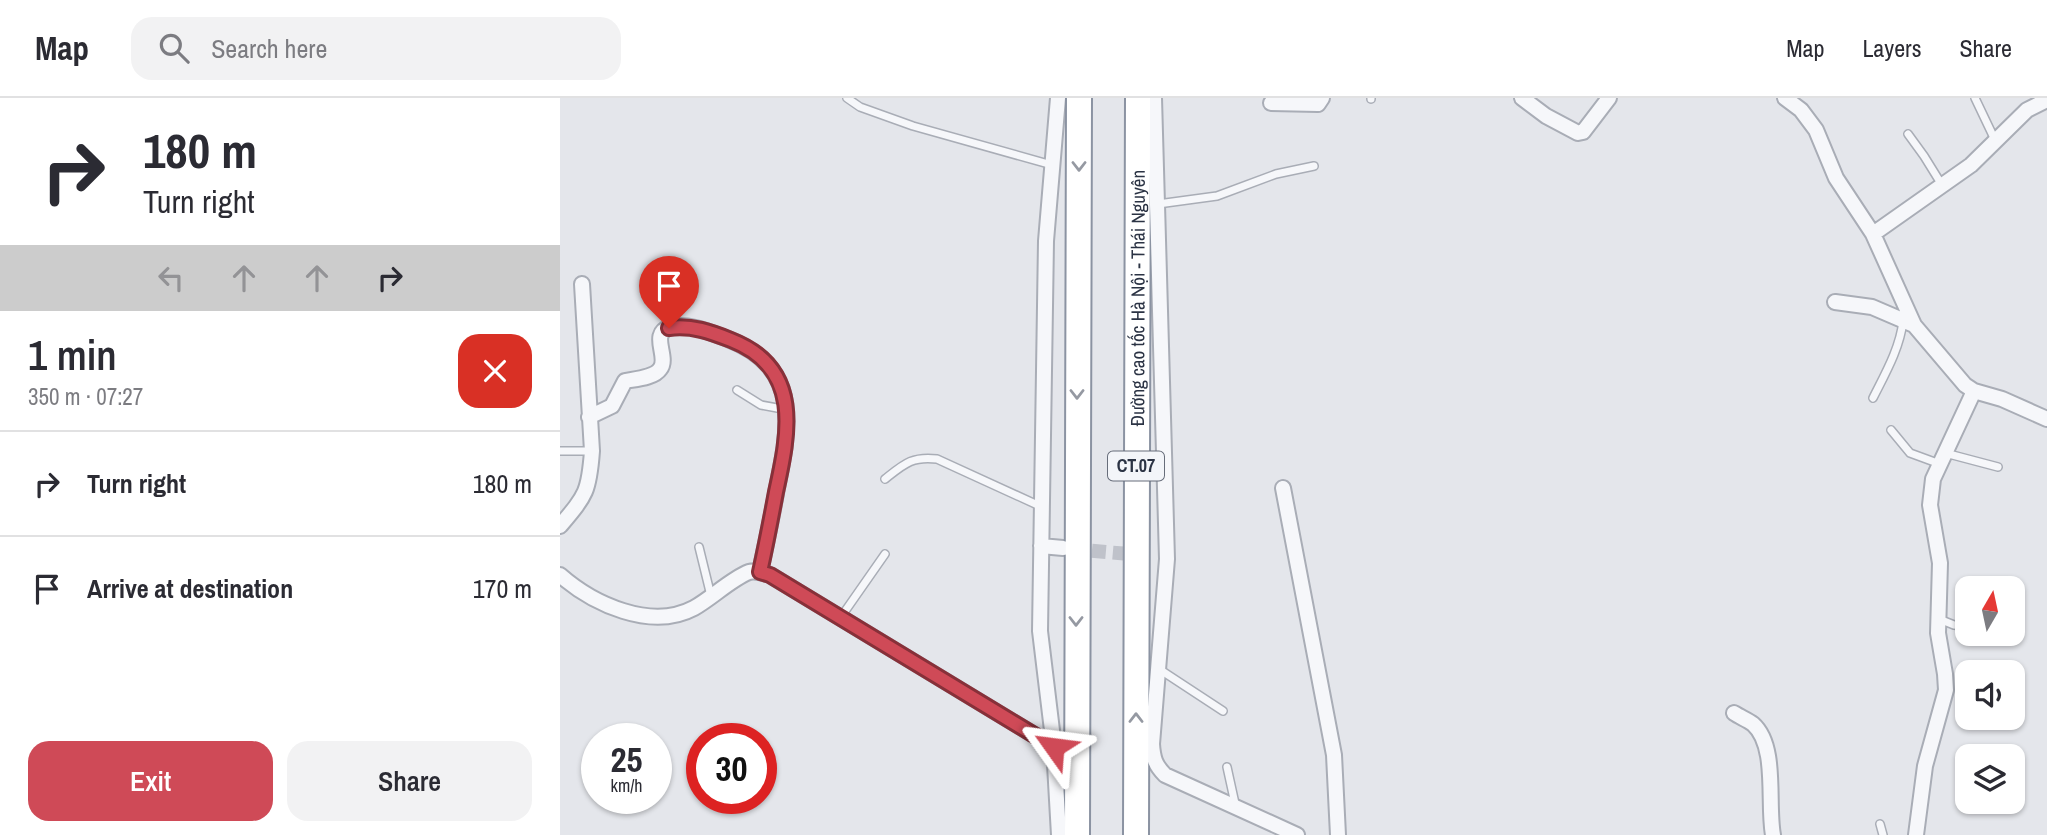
<!DOCTYPE html>
<meta charset="utf-8">
<style>
body{margin:0;font-family:"Archivo Narrow",sans-serif;background:#f2f2f3;color:#2b2b33;height:100vh;display:flex;flex-direction:column;font-size:26px;white-space:nowrap}
*{box-sizing:border-box;margin:0}
p{font-size:23px;color:#7c7c81}
.icon{flex:none;width:38px;height:38px;fill:none;stroke:currentColor;stroke-width:2;stroke-linecap:round;stroke-linejoin:round}
.map{position:relative;flex:1;overflow:hidden}
.details{display:flex;flex-direction:column;background:#fff;width:560px}
.details>*{flex:none}
.top-card{background:#fff;color:#2b2b33;overflow:hidden}
.needle{width:46px;rotate:9deg}
.buttons{position:absolute;left:1395px;top:478px;display:grid;gap:14px}
.buttons a{display:grid;place-items:center;width:70px;height:70px;border-radius:14px;background:#fff;box-shadow:0 2px 5px #0004;font-size:35px}
.speed{position:absolute;left:21px;top:625px;display:flex;gap:14px;font-size:35px;font-weight:700;text-align:center}
.speed>*{display:grid;place-content:center;width:91px;height:91px;border-radius:50%;background:#fff;box-shadow:0 2px 5px #0004;line-height:1}
.speed small{font-size:18px;font-weight:400}
.speed .limit{border:10px solid #d22;background:#fff;color:#111}
.pin{position:absolute;display:grid;place-items:center;width:60px;height:60px;color:#fff;margin:-72px -30px;border-radius:50% 50% 50% 0;rotate:-45deg;box-shadow:0 0 7px #0007}
.pin .icon{rotate:45deg}
.me{position:absolute;width:77px;margin:-38px;rotate:301deg;stroke-linejoin:round;filter:drop-shadow(0 0 5px #0008)}
.turn{display:flex;align-items:center;gap:24px;height:147px;padding:0 28px;font-size:32px}
.turn .icon{width:91px;height:91px;stroke-width:2.5}
.turn b{display:block;font-size:49px;line-height:60px}
.lanes{display:flex;align-items:center;height:66px;padding:0 28px;background:#0003;justify-content:center;gap:35px;direction:ltr}
.lanes .off{opacity:.35}
.round{display:grid;place-items:center;flex:none;width:74px;height:74px;border-radius:21px;background:#f2f2f3}
.head{display:flex;align-items:center;justify-content:space-between;height:119px;padding:0 28px}
h1{font-size:42px;font-weight:600;line-height:52px}
.action{display:flex;gap:14px;margin-top:auto;padding:14px 28px}
.action a{flex:1;height:80px;border-radius:21px;background:#cf4a57;color:#fff;font-size:28px;font-weight:600;line-height:80px;text-align:center}
.action a+a{background:#f2f2f3;color:#2b2b33}
ul{padding:0;list-style:none}
li{display:flex;align-items:center;gap:21px;height:105px;padding:0 28px;border-top:2px solid #e1e1e2}
li div{flex:1}
li b{display:block;font-size:26px}
li em{font-style:normal}
header{display:flex;align-items:center;gap:42px;box-sizing:border-box;height:98px;padding:0 35px;background:#fff;border-bottom:2px solid #e1e1e2}
header strong{font-size:33px}
nav{display:flex;gap:38px;margin-inline-start:auto;font-size:24px}
.search{width:490px;height:63px;background:#f2f2f3;display:flex;align-items:center;gap:18px;box-sizing:border-box;padding:0 24px;border-radius:21px;color:#7c7c81;font-size:26px}
main{display:flex;flex:1;min-height:0}
.map>svg:first-child{display:block}
.lines{fill:none;stroke-linecap:round;stroke-linejoin:round}
.street-tunnel{stroke:#bfc2ca;stroke-width:14;stroke-dasharray:14 7;stroke-linecap:butt}
.lane-casing{stroke:#a9adb6;stroke-width:10}
.street-casing{stroke:#a9adb6;stroke-width:18}
.highway-casing{stroke:#8b93a2;stroke-width:28}
.lane{stroke:#f6f7fa;stroke-width:7}
.street{stroke:#f6f7fa;stroke-width:14}
.highway{stroke:#fff;stroke-width:24}
.oneway{stroke:#9599a2}
.route-casing{stroke:#873039;stroke-width:18}
.route{stroke:#cf4a57;stroke-width:12}
.labels{text-anchor:middle;stroke-width:5;stroke-linejoin:round;paint-order:stroke}
.shield{fill:#f3f5f9;stroke:#676d7a;stroke-width:2}
.shield-label{font-size:18px;font-weight:bold;fill:#2b3344}
.street-label{font-size:19px;fill:#2b3344;stroke:#f3f5f9}
</style>
<header>
<strong>Map</strong>
<div class="search"><svg class="icon" aria-label="search" viewBox="0 0 24 24"><circle cx="10" cy="10" r="6"/><path d="M15 15l6 6"/></svg>Search here</div>
<nav><a>Map</a><a>Layers</a><a>Share</a></nav>
</header>
<main>
<section class="details">
<div class="top-card">
<div class="turn"><svg class="icon" aria-label="right" viewBox="0 0 24 24"><path d="M7 20v-9h11M14 6l5 5-5 5"/></svg><div><b>180 m</b>Turn right</div></div>
<div class="lanes"><svg class="icon off" aria-label="left" viewBox="0 0 24 24"><path d="M17 20v-9H6M10 6l-5 5 5 5"/></svg><svg class="icon off" aria-label="ahead" viewBox="0 0 24 24"><path d="M12 20V5M6 11l6-6 6 6"/></svg><svg class="icon off" aria-label="ahead" viewBox="0 0 24 24"><path d="M12 20V5M6 11l6-6 6 6"/></svg><svg class="icon" aria-label="right" viewBox="0 0 24 24"><path d="M7 20v-9h11M14 6l5 5-5 5"/></svg></div>
</div>
<div class="head"><div><h1>1 min</h1><p>350 m · 07:27</p></div><a class="round" style="background:#d93025;color:#fff"><svg class="icon" aria-label="close" viewBox="0 0 24 24"><path d="M6 6l12 12M18 6L6 18"/></svg></a></div>
<ul>
<li><svg class="icon" aria-label="right" viewBox="0 0 24 24"><path d="M7 20v-9h11M14 6l5 5-5 5"/></svg><div><b>Turn right</b></div><em>180 m</em></li>
<li><svg class="icon" aria-label="arrive" viewBox="0 0 24 24"><path d="M6 21V4h12l-3 4 3 4H6"/></svg><div><b>Arrive at destination</b></div><em>170 m</em></li>
</ul>
<div class="action"><a>Exit</a><a>Share</a></div>
</section>
<div class="map">
<svg width="1487" height="737" viewBox="0 0 1487 737">
<rect width="100%" height="100%" fill="#e4e6eb"/>
<g class="lines">
<path class="street-tunnel" d="M511,451L592,458"/>
<g class="lane-casing">
<path id="lane" d="M287,0L300,9L353,28L492,67
M1415,0L1435,42
M811,1V0
M1348,36L1364,58L1382,87
M598,106L657,98L716,76L754,68
M177,292L201,307L228,312
M1313,300C1325,276 1340,250 1343,223
M1331,332L1350,355L1380,366
M0,353H32
M1385,355L1438,369
M325,381C344,366 352,358 377,361L482,409
M139,449L151,498
M281,519L325,456
M1379,521L1394,527L1402,528L1407,517
M599,571L663,613
M667,669L676,710
M1320,726L1323,737"/>
</g>
<g class="street-casing">
<path id="street" d="M498,0L486,143L480,533L494,649L499,737
M594,0L607,461L592,646C593,660 595,667 605,677L737,737
M962,0L986,18L1018,35L1023,34L1049,0
M1225,0L1241,12L1256,32L1276,80L1313,136L1354,227L1405,287L1414,293L1442,301L1487,321
M711,5L758,6L762,0
M1313,136L1411,67L1467,12L1487,2
M1275,204L1312,209L1354,227
M29,319L52,308L65,283C75,281 94,280 100,271C110,259 88,235 111,229C130,225 151,235 168,241C241,269 230,328 217,390C212,418 206,446 200,474
M723,390L774,657L778,737
M0,428C26,397 29,394 32,353L22,186
M481,448L503,450
M0,477C33,506 91,533 134,510C152,500 171,481 189,474C196,472 203,475 210,477L494,649
M1174,615C1180,619 1188,622 1193,626C1218,648 1207,706 1213,737
M1356,737L1365,668L1386,592L1385,576L1378,535L1380,465L1370,407L1373,381L1414,293"/>
</g>
<g class="highway-casing">
<g id="highway">
<path d="M517,737L519,0"/>
<path id="s1" d="M576,737L578,0"/>
</g>
</g>
<use href="#lane" class="lane"/>
<use href="#street" class="street"/>
<use href="#highway" class="highway"/>
</g>
<defs><path id="oneway-chevron" d="M-2-3.5L2.5 0L-2 3.5" fill="none" stroke-width="1.6" stroke-linecap="round" stroke-linejoin="round" transform="scale(1.75)"/></defs>
<g class="oneway">
<use href="#oneway-chevron" transform="translate(519 68) rotate(90)"/>
<use href="#oneway-chevron" transform="translate(517 296) rotate(90)"/>
<use href="#oneway-chevron" transform="translate(516 523) rotate(90)"/>
<use href="#oneway-chevron" transform="translate(576 620) rotate(-90)"/>
</g>
<g class="lines">
<g class="route-casing">
<path id="route" d="M109,230C132,227 151,234 171,242C243,270 229,335 216,394C211,421 206,447 200,474L210,477L494,649"/>
</g>
<use href="#route" class="route"/>
</g>
<g class="labels">
<rect class="shield" x="548" y="353.5" width="56" height="29" rx="5"/>
<g class="shield-label">
<text x="576" y="374">CT.07</text>
</g>
<g class="street-label">
<text dy="7" stroke="none"><textPath href="#s1" startOffset="537">Đường cao tốc Hà Nội - Thái Nguyên</textPath></text>
</g>
</g>
</svg>
<div class="buttons">
<a><svg class="needle" viewBox="-14 -14 28 28"><path d="M0-13l5 13h-10z" fill="#e53935"/><path d="M0 13l5-13h-10z" fill="#7c7c81"/></svg></a>
<a><svg class="icon" aria-label="sound" viewBox="0 0 24 24"><path d="M4 9h4l5-4v14l-5-4H4zM17 9q2 3 0 6"/></svg></a>
<a><svg class="icon" aria-label="layers" viewBox="0 0 24 24"><path d="M12 4l9 5-9 5-9-5zM3 14l9 5 9-5"/></svg></a>
</div>
<div class="speed"><div>25<small>km/h</small></div><div class="limit">30</div></div>
<div class="pin" style="left:109px;top:230px;background:#d93025"><svg class="icon" aria-label="arrive" viewBox="0 0 24 24"><path d="M6 21V4h12l-3 4 3 4H6"/></svg></div>
<svg class="me" style="left:494px;top:649px" viewBox="-20 -20 40 40"><path d="M0-17L14 15 0 8-14 15z" fill="#cf4a57" stroke="#fff" stroke-width="4"/></svg>
</div>
</main>
